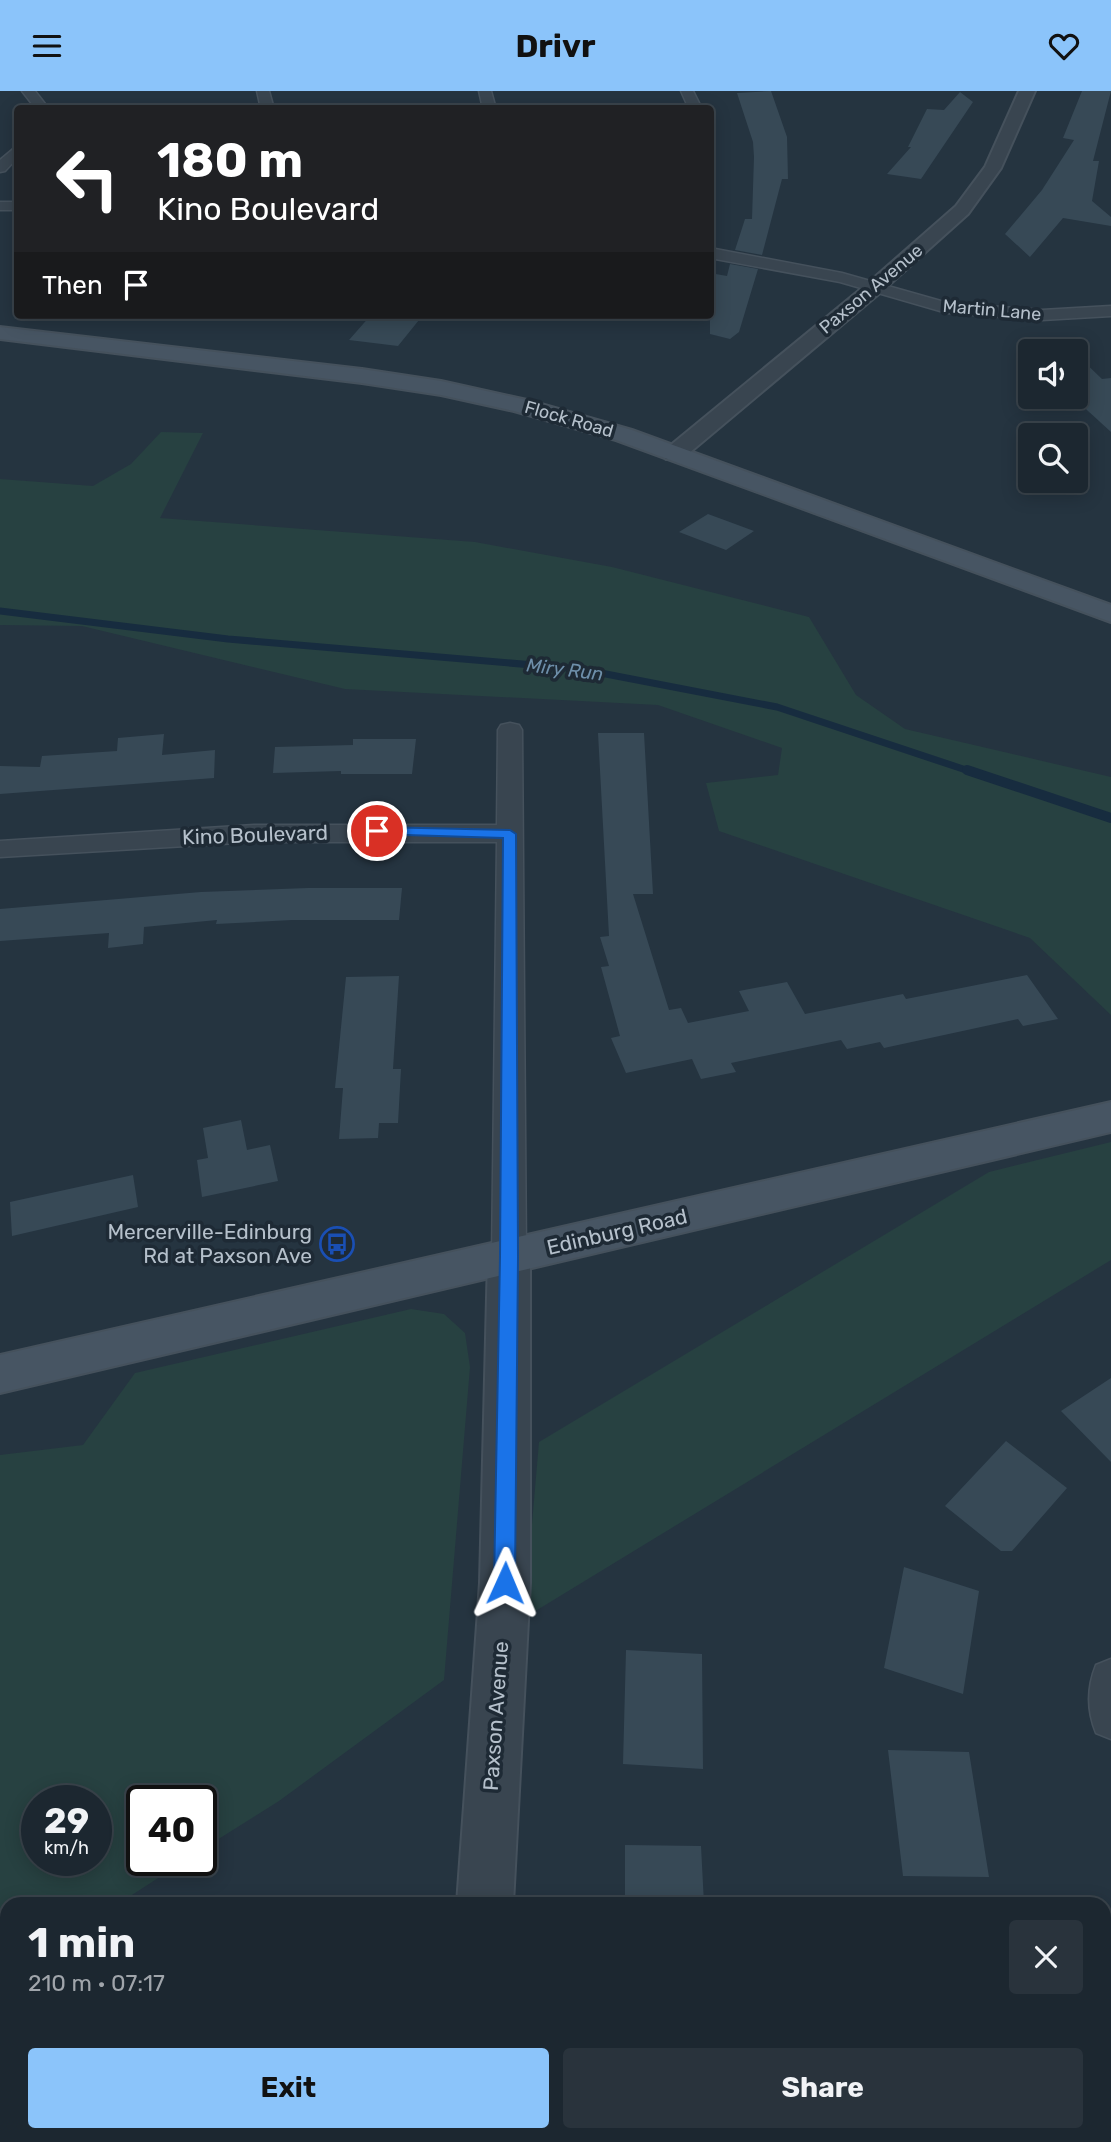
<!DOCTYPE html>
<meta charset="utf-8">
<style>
body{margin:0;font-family:Rubik,sans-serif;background:#29333c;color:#f1f3f6;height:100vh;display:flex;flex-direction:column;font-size:26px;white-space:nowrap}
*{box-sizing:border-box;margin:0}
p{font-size:23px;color:#a0a5ab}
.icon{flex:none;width:38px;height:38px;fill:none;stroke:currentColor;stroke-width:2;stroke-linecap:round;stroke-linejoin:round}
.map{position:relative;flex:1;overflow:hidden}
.side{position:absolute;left:0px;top:1806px;width:1111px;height:245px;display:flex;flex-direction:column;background:#1c2730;border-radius:21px 21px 0 0;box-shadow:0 4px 18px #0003,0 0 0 2px #3a444c}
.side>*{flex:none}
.top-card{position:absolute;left:14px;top:14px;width:700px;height:214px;border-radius:7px;box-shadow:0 4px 18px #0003,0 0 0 2px #3a444c;background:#202124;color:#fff;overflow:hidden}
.tools{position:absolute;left:1018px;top:248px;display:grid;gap:14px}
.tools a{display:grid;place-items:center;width:70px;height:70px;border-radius:7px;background:#1c2730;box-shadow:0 4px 18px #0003,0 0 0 2px #3a444c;font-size:35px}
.speed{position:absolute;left:21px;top:1694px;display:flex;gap:14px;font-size:35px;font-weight:700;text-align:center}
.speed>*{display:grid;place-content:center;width:91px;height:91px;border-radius:50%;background:#1c2730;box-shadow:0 4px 18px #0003,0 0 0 2px #3a444c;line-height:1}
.speed small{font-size:18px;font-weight:400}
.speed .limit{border:4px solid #111;border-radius:10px;background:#fff;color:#111}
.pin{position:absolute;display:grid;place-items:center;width:60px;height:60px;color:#fff;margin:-30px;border:4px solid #fff;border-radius:50%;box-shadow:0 2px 7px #0007}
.me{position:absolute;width:77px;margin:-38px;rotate:1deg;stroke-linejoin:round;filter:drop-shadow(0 0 5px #0008)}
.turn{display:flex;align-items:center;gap:24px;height:147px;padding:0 28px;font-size:32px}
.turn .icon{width:91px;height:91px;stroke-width:2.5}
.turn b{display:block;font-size:49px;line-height:60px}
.then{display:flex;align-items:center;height:66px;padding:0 28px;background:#0003;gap:14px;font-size:26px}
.round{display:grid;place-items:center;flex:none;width:74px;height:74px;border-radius:7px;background:#29333c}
.head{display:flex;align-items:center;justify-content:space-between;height:119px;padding:0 28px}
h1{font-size:42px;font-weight:700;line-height:52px}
.cta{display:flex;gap:14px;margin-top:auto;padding:14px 28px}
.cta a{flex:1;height:80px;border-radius:7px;background:#8bc4fa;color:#111;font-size:28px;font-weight:700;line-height:80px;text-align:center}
.cta a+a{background:#29333c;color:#f1f3f6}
header{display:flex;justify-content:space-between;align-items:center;height:91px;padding:0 28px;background:#8bc4fa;color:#111;font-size:32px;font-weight:700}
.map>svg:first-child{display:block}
.green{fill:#274141;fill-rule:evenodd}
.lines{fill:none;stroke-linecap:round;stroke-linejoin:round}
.stream-far1{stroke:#172c3f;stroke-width:7}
.stream{stroke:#172c3f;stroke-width:10}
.building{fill:#374956}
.minor-casing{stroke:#45515c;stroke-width:3}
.tertiary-casing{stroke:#45515c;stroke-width:4}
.secondary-casing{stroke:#45515c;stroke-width:4}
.minor{fill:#394550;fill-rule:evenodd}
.tertiary{fill:#394550;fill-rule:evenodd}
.secondary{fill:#475563;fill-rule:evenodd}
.route{fill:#1a73e8;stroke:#114b97;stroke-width:2}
.labels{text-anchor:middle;stroke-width:7;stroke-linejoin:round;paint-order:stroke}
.far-street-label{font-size:18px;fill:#b5c0cb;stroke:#1e2a35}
.far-water-label{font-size:19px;font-style:italic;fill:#6e8faa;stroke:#1e2a35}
.street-label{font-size:21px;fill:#b5c0cb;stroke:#1e2a35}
.poi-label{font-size:21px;fill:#b5c0cb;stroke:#1e2a35;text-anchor:end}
</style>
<header><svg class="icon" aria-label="menu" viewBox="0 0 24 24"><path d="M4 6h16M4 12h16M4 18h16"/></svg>Drivr<svg class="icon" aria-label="heart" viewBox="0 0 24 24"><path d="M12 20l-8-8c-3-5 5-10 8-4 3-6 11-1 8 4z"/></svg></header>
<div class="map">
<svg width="1111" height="2051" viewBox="0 0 1111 2051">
<rect width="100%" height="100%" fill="#253440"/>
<path class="green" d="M161,341L203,342L160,427L475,451L612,476L809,526L856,604L905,638L1111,686V924L1030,847L719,740L706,692L778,684L782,657L658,614L345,598L82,535L0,534V388L93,395L131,373Z
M1111,1051V1169L524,1527L539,1351L989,1081Z
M411,1218L444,1223L465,1242L470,1276L444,1589L279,1710L201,1759V1710H142V1769H186L118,1813H7V1884L0,1889V1364L83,1354L135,1282ZM37,1710H96V1769H37Z"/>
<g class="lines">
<path class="stream-far1" d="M0,520L228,548L580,578L777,616L972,681"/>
<path class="stream" d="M967,679L1111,727"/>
</g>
<path class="building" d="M771,0L787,46L788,88H782L762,164L735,159L745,128H752L754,66L753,51L737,2Z
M1082,0H1111L1093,70H1099L1092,110L1111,126V135L1063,127L1030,166L1005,143L1042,99L1074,49L1063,47Z
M960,1L973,11L921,88L887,83L911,56H908L927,18L944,19Z
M730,173L758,178L739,241L730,248L710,243V182L727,185Z
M371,224H373L419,229L398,255L349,249Z
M1076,263L1102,288L1111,287V341L1076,309Z
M708,423L754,440L726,459L679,441Z
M598,642H644L653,803H633L669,919L681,917L688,932L749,920L739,900L787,891L805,923L903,903L906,908L1027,884L1058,928L1023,935L1018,928L884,957L880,951L847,958L841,949L731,972L736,981L701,988L692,968L626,982L611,947L620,945L601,876L609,875L600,846L609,845Z
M164,643L162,664L215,659L214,687L0,703V675L40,676L42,665L117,660L118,647Z
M353,648H416L412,683H341V680L273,682L275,656L353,654Z
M308,797H402L399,829H292L216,833L217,829L144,836L143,853L108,857L109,842L0,850V818L201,801Z
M399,885L393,978H401L398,1032H379L378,1047L339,1048L343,997H335L346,886Z
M241,1029L247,1059L270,1054L278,1090L202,1106L197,1069L208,1067L203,1037Z
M133,1084L138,1116L12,1145L10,1111Z
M1111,1287V1371L1061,1320Z
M1006,1350L1067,1397L1012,1460H1001L945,1415Z
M904,1476L979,1500L963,1603L884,1577Z
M626,1559L702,1563L703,1678L623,1673Z
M888,1659L969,1661L989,1786L903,1785Z
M625,1754L701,1755L704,1813H625Z"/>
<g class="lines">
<g class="minor-casing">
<path id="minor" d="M22,0H35L49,18H36Z
M257,0H269L274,18H261Z
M479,0H491L496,18H483Z
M681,0H693L702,18H689Z
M18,54V66L5,80L0,81V69Z
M0,111H18V119H0Z
M710,157L842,182L948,212L1042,219L1111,215V225L1042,229L947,222L840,191L710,167Z
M510,632L519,634L522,639L526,1166L521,1176L509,1180L497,1176L492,1166L497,751H254L0,766V750L254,734H497L498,639L501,634Z
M1111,1568V1648L1096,1642C1087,1620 1087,1596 1096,1574Z"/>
</g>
<g class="tertiary-casing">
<path id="tertiary" d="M1019,0H1035L1001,77L968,123L881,201L682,368H666L662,363L666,358L867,193L956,115L985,76Z
M509,1149L524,1154L530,1166V1492L513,1813H457L480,1492L488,1166L494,1154Z
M439,2044H501V2051H439Z"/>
</g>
<g class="secondary-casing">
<path id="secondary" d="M0,236L362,278L441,290L527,309L632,339L1111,514V531L616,349L514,320L441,304L362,292L0,248Z
M1111,1011V1041L0,1302V1264Z"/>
</g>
<use href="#minor" class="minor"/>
<use href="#tertiary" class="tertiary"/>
<use href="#secondary" class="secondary"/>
</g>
<path class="route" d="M377,736L510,739L516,743L518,1166L515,1492L512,1499L505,1502L497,1499L494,1492L500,1166L503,747L373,743L371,740Z"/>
<defs>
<g id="bus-ring" transform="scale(1.75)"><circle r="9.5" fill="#1e2a35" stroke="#1a4fb4" stroke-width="1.5"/><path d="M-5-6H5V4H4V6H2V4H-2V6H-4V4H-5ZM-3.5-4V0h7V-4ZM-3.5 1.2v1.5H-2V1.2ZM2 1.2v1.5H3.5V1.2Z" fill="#1a4fb4"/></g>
</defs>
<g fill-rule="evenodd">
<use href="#bus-ring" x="337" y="1153"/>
</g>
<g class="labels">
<g class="far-street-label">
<text transform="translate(871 198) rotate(-40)" y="6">Paxson Avenue</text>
<text transform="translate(992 219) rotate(5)" y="6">Martin Lane</text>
<text transform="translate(569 328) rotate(16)" y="6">Flock Road</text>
</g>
<g class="far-water-label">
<text transform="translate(565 578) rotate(7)" y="7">Miry Run</text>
</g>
<g class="street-label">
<text transform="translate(255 744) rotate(-2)" y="7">Kino Boulevard</text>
<text transform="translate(617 1141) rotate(-13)" y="7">Edinburg Road</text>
<text transform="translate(496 1625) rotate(-86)" y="7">Paxson Avenue</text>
</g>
<g class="poi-label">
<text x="312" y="1148">Mercerville-Edinburg<tspan x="312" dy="24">Rd at Paxson Ave</tspan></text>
</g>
</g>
</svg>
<div class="tools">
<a><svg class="icon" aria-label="sound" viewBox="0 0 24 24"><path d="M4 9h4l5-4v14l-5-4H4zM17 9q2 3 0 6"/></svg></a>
<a><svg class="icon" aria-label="search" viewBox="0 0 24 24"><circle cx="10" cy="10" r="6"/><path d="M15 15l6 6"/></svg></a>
</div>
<div class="speed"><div>29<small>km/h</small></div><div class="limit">40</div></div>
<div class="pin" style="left:377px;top:740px;background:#d93025"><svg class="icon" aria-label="arrive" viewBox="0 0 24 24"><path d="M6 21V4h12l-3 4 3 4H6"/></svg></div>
<svg class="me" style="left:505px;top:1492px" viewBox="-20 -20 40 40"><path d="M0-17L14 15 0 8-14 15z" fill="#1a73e8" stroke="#fff" stroke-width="4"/></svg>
<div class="top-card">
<div class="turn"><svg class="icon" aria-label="left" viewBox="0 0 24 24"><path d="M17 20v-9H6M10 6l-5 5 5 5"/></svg><div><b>180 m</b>Kino Boulevard</div></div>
<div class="then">Then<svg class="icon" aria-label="arrive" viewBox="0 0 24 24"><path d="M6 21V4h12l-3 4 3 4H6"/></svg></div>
</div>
<section class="side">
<div class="head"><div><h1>1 min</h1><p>210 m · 07:17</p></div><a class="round"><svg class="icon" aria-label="close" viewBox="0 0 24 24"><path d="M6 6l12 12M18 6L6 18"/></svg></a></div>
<div class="cta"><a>Exit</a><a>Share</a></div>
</section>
</div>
